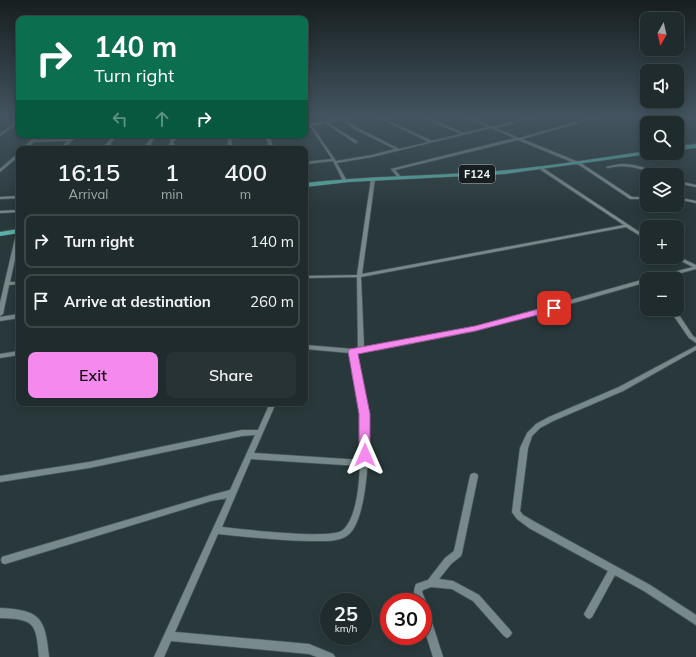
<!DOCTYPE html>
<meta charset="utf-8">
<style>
body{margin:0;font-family:Mulish,sans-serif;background:#273334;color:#f1f3f6;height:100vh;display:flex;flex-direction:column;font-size:15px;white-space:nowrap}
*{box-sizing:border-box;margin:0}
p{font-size:13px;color:#a1a7a9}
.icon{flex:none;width:22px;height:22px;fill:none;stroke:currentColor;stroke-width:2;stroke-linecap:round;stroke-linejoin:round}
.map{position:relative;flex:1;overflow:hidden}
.sheet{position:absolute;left:16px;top:146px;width:292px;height:260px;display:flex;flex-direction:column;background:#1f2b2c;border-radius:8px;box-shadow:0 2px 10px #0003,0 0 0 1px #3c4748}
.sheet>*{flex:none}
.hud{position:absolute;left:16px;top:16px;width:292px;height:122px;border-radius:8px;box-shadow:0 2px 10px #0003,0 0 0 1px #3c4748;background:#0b6e4f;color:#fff;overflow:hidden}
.needle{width:26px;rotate:188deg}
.controls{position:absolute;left:640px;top:12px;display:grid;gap:8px}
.controls a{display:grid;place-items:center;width:44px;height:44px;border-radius:8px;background:#1f2b2c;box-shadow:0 2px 10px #0003,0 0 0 1px #3c4748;font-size:20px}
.speed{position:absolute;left:320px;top:593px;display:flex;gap:8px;font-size:20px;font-weight:700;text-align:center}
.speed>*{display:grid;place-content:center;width:52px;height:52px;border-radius:50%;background:#1f2b2c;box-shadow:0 2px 10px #0003,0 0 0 1px #3c4748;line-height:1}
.speed small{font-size:10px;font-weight:400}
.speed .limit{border:6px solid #d22;background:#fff;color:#111}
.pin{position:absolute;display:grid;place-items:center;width:34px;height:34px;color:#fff;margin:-17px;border-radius:8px;box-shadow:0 2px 6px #0006}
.me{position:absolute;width:44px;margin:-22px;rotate:0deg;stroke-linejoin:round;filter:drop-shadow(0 0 3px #0008)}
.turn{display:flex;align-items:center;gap:14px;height:84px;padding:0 12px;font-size:18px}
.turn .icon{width:52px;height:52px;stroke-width:2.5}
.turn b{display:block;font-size:28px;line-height:34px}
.lanes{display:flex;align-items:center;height:38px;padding:0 12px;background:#0003;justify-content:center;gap:20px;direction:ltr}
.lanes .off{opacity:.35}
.eta{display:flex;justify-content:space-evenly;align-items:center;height:68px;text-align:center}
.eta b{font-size:24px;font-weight:600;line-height:28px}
.cta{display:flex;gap:8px;margin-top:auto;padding:8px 12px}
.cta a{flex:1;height:46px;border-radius:8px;background:#f689ee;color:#111;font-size:16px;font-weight:600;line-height:46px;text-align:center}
.cta a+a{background:#273334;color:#f1f3f6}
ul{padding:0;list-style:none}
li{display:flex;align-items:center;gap:12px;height:54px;margin:0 8px 6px;padding:0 4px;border:2px solid #3c4748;border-radius:8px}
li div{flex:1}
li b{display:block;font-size:15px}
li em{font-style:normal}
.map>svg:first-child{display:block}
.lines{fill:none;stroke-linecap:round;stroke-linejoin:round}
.minor-casing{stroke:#4a585a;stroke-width:1.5}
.primary-casing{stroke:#4a585a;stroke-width:1}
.minor{fill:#78898c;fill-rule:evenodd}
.primary{fill:#57b2a9;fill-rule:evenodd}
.route{fill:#f689ee;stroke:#a0599b}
.labels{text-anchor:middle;stroke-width:3.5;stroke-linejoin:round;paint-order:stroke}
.shield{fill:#171e1f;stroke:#acb5b7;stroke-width:1}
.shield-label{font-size:11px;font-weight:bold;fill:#ecf6f8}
</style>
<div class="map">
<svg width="696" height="657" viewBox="0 0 696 657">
<rect width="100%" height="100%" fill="#29393b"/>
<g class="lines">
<g class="minor-casing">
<path id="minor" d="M305,117H306L311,124L341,119L339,117H342L344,118L357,117L345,120L356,127L399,149L429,142L377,117H380L432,141L461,134L422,117H425L464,133L489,127L465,117H468L492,127L533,117H537L495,128L519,138L595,117H599L522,139L581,163L632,197H647V199H630L579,165L518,140L395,170L402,178L400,179H399L391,169L515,138L491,128L372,157L337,163L347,181L345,182L343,181L333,161L305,164V162L332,159L310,126L305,127V125H309L305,119ZM343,120L354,129L395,149L372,155L336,161L312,126L325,123L355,143H357V141L328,123Z
M685,117H689L696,119V121Z
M18,120H19V122L0,136V134Z
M38,135H42L36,140L70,139L74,135H78L63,149H59L68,141L34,142L26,149H22L31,140Z
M113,135H117L107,149H103Z
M152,135H156L148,149H144Z
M176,135H180L174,141L173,149H169L170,141Z
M251,135H262L260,136L231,139L232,149H228V137Z
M265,135H269L274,149H270Z
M18,153H19V156L0,172V169Z
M621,164C635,164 649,168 660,175C654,175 649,172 644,170C632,166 621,165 608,168L606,167L615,165Z
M541,168H543L647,237V240L626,227L361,277L364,348L378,346L474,327L645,279H649H647V282L475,331L378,350C370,351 363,352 356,352L367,406C370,431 370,525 345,537C335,542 323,541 312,541C281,541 250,537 218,534L175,632L309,644L333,654L335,657H317L309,654L171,641L164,657H154L227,498L211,501L5,564L2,563L1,560L2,557L5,556L211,495L230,490L255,435L242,436L89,468L0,482V476L89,462L242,430H258L270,403H276L254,453L361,460L362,414L358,390L350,353L305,349V345L353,349H358L357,277L305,278V276L357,275L371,179L373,178L375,179L362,274L624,225L541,170ZM251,459L360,466C359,484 357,517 343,530C332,540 240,529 222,527Z
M677,181L696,185V187L677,183Z
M19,196V198L0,199V197Z
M677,197L696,201V203L677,199Z
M19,210V212L0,213V211Z
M17,230H19V241L10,282H19V284L9,285L3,314L0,316V303Z
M677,256L696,265V269L658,279H650V278L693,267L673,257H677Z
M669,309H675L693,336L696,338V343L689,338Z
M19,314V318L0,321V317Z
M696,346V350L623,391L553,421L540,428L532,436L528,448L520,511L523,515L535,522L650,585L696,615V625L644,591L615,575L592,617L589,619L586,617L584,614L608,571L529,528L517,519L512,512L520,448L527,433L536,424L549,417L619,387Z
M19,351V355L0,358V354Z
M474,473L477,474L478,476L462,553L461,556L451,564L439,579L453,581L479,595L510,630L512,633L510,636L507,638L504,636L473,601L452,589L431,587L423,590L422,592L426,602L423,606L426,607L428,610L443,657H433L423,625V602H416C414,595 413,591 416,584L428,580L445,558L454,551L470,476L471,474Z
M0,608C41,610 45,618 49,657H39C36,623 35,619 0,618Z"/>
</g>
<g class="primary-casing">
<path id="primary" d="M696,144V148L677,150V146Z
M647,151V153H650L649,154L505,174L349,182L305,187V183C365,176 424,176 484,172C539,168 593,159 647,151Z
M19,229V233L0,236V232Z"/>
</g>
<use href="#minor" class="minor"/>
<use href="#primary" class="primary"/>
</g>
<linearGradient id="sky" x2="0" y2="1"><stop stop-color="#171f20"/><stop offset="0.56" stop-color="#435460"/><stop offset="1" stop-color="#435460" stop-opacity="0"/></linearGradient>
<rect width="696" height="209" fill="url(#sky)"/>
<path class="route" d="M554,305L558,308L557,310L475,331L358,354L370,414V455L369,458H360L359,455V414L348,351L350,349L475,326Z"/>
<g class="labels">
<rect class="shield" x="459" y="165" width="36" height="18" rx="3"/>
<g class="shield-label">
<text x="477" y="178">F124</text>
</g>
</g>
</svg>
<div class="controls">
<a><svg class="needle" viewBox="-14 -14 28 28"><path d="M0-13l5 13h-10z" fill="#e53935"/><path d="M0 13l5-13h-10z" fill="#a1a7a9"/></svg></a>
<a><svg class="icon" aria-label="sound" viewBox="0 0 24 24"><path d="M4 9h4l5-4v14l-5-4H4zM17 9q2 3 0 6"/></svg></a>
<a><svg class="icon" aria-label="search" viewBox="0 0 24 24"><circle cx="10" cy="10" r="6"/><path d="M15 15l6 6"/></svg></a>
<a><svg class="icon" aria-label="layers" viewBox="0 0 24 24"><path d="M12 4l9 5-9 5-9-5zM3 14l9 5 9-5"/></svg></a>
<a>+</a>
<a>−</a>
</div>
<div class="speed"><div>25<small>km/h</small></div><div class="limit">30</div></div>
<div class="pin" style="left:554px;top:308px;background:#d93025"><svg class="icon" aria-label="arrive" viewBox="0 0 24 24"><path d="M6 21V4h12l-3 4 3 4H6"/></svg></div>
<svg class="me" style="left:365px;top:455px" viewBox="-20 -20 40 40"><path d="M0-17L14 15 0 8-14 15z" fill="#f689ee" stroke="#fff" stroke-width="4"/></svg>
<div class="hud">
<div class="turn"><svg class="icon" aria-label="right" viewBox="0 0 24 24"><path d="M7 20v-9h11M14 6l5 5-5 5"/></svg><div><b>140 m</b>Turn right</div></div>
<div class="lanes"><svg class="icon off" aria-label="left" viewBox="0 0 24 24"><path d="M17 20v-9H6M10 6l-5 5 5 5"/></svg><svg class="icon off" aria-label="ahead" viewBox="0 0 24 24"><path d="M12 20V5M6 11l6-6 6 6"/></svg><svg class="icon" aria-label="right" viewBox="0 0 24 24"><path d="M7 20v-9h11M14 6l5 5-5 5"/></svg></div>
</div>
<section class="sheet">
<div class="eta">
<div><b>16:15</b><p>Arrival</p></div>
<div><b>1</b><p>min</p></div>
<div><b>400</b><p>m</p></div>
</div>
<ul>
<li><svg class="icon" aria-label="right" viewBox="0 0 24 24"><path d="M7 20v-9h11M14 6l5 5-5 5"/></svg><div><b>Turn right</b></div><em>140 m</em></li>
<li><svg class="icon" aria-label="arrive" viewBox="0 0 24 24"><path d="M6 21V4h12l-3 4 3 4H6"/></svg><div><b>Arrive at destination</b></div><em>260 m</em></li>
</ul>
<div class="cta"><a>Exit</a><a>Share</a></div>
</section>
</div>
